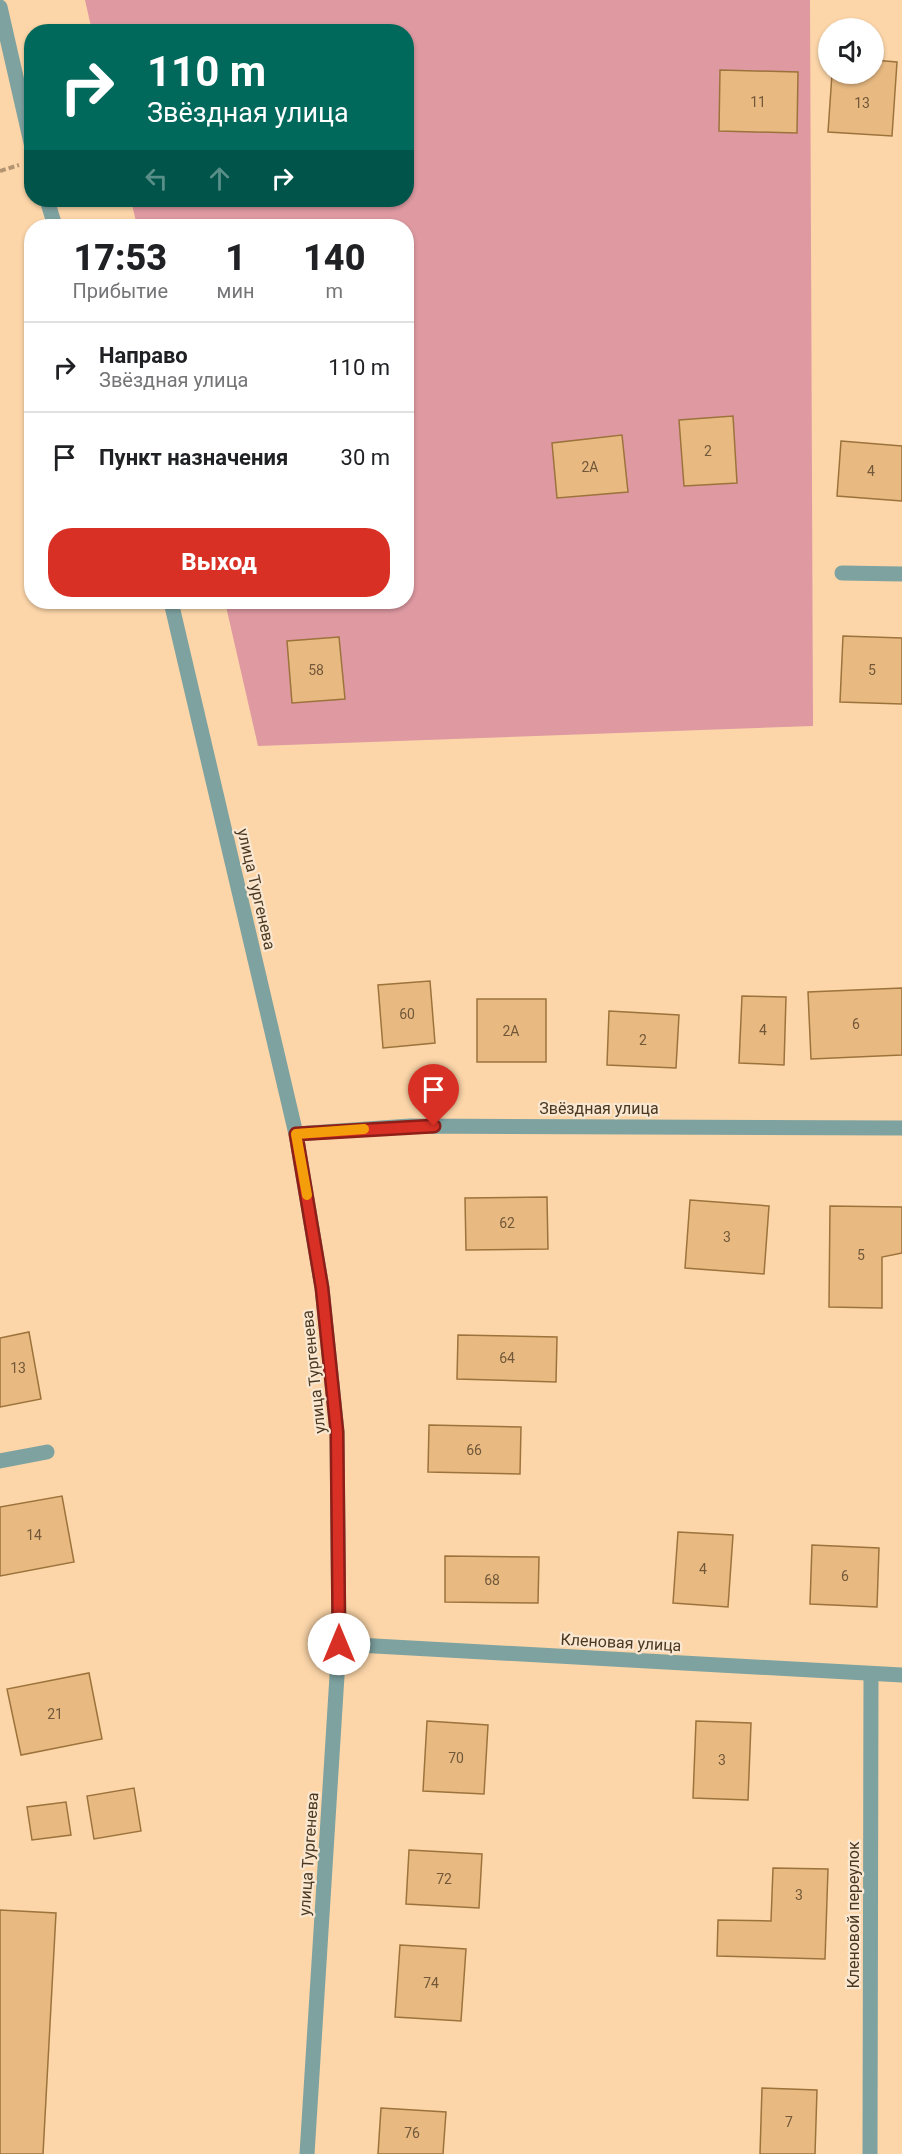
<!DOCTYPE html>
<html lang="ru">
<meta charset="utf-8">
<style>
body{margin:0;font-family:Roboto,sans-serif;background:#f6f6f6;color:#202124;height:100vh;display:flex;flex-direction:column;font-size:22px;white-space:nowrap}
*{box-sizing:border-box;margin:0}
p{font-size:20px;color:#757577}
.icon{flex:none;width:33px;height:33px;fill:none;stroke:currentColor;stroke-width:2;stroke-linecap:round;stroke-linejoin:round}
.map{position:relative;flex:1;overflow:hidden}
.drawer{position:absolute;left:24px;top:219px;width:390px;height:390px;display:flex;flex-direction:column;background:#fff;border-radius:24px;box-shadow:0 2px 4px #0004}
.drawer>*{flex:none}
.guide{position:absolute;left:24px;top:24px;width:390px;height:183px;border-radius:24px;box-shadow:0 2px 4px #0004;background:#00695c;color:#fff;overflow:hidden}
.fabs{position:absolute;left:818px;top:18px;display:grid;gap:12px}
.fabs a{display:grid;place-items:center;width:66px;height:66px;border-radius:50%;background:#fff;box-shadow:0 2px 4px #0004;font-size:30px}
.pin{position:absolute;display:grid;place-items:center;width:51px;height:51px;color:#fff;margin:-62px -26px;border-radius:50% 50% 50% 0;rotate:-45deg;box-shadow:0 0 6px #0007}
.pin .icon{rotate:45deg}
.me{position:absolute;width:66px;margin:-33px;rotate:0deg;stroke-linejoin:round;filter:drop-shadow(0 0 4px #0008)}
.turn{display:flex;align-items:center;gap:21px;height:126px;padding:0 24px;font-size:27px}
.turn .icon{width:78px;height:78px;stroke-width:2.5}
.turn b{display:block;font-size:42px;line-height:51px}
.lanes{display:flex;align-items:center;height:57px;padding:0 24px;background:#0003;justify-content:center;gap:30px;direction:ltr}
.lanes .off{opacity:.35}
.eta{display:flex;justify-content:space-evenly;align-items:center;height:102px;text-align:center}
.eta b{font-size:36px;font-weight:800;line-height:42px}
.action{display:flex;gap:12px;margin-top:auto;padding:12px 24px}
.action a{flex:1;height:69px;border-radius:24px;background:#d93025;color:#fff;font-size:24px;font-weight:800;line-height:69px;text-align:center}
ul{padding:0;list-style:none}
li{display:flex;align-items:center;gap:18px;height:90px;padding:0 24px;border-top:2px solid #e0e0e0}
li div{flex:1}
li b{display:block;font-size:22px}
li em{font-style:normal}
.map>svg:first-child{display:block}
.green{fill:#de99a1}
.building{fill:#e8ba82;stroke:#9d733c;stroke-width:1.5}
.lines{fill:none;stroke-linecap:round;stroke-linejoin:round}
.path{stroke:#b29470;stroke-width:4;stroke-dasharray:6 3;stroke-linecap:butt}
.lane{stroke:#7da2a0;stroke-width:15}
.street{stroke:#7da2a0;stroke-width:15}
.route-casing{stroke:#8d1f18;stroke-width:15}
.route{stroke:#d93025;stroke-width:10}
.slow{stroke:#f59e0b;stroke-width:10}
.labels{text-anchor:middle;stroke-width:4.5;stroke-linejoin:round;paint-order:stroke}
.number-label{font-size:14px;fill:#725839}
.street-label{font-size:16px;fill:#4b3821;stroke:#fae7d1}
</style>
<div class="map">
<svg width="902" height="2154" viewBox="0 0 902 2154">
<rect width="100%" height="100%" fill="#fcd6a9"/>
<path class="green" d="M85,0H810L813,726L258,746L225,602H406V226H137L131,200H406V32L92,31Z"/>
<path class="building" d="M873,60L897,62L892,136L828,132L832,74H873Z
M720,70L798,72L797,133L719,131Z
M733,416L737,483L684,486L679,420Z
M622,435L628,492L557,498L552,443Z
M841,441L902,446V501L837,496Z
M843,636L902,638V704L840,702Z
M339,637L345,699L292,703L287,641Z
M430,981L435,1043L383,1048L378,985Z
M902,988V1055L811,1059L808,992Z
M742,996L786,997L784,1065L739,1063Z
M477,999H546V1062H477Z
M609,1011L679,1015L676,1068L607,1065Z
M547,1197L548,1249L466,1250L465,1198Z
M690,1200L769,1206L764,1274L685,1268Z
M830,1206L902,1207V1253L882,1257V1308L829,1307Z
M29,1332L41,1399L0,1407V1338Z
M458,1335L557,1337L556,1382L457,1379Z
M429,1425L521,1427L520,1474L428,1472Z
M62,1496L74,1562L0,1576V1507Z
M678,1532L733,1535L728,1607L673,1603Z
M812,1545L879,1548L877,1607L810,1604Z
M445,1556L539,1557L538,1603L445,1602Z
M89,1673L102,1739L21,1755L7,1689Z
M427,1721L488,1725L484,1794L423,1791Z
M696,1721L751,1723L748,1800L693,1798Z
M134,1788L141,1831L94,1839L87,1796Z
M66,1802L71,1835L32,1840L27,1807Z
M409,1850L482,1854L479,1908L406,1904Z
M773,1868L828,1869L825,1959L717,1956L718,1920L771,1921Z
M0,1910L56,1913L43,2154H0Z
M400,1945L466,1949L461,2021L395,2017Z
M762,2088L817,2090L815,2154H760Z
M381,2108L446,2112L443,2154H378Z"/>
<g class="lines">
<path class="path" d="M0,171L19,165"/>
<path class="lane" d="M0,1461L47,1452"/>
<path class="street" d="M0,7L32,147
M47,200L55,226
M842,573L902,574
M171,602L296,1134L322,1288L337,1432L339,1644L307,2154
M296,1134L410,1126L902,1128
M339,1644L902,1675
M870,2154L871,1675"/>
</g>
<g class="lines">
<g class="route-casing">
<path id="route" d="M339,1644L337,1432L322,1288L296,1134L434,1126"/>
</g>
<use href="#route" class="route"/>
<path class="slow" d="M307,1195L296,1134L364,1129"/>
</g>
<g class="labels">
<g class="number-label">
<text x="758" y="107">11</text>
<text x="862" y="108">13</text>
<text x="708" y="456">2</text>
<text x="590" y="472">2А</text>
<text x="871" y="476">4</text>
<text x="316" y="675">58</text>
<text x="872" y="675">5</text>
<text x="407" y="1019">60</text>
<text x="856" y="1029">6</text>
<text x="763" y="1035">4</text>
<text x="511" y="1036">2А</text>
<text x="643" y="1045">2</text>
<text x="507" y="1228">62</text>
<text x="727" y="1242">3</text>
<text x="861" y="1260">5</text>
<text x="507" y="1363">64</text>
<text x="18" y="1373">13</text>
<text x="474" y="1455">66</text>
<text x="34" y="1540">14</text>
<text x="703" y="1574">4</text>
<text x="845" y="1581">6</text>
<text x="492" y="1585">68</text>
<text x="55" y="1719">21</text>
<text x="456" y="1763">70</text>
<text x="722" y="1765">3</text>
<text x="444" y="1884">72</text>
<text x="799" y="1900">3</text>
<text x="431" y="1988">74</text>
<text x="789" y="2127">7</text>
<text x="412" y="2138">76</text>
</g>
<g class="street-label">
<text transform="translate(257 889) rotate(77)" y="6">улица Тургенева</text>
<text x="599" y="1114">Звёздная улица</text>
<text transform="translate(313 1372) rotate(-96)" y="6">улица Тургенева</text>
<text transform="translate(621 1642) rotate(3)" y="6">Кленовая улица</text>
<text transform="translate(308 1854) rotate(-86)" y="6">улица Тургенева</text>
<text transform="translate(853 1915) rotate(-90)" y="6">Кленовой переулок</text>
</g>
</g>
</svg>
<div class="fabs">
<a><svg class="icon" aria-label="sound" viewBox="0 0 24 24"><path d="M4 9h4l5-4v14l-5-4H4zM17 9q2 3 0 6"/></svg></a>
</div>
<div class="pin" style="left:434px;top:1126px;background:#d93025"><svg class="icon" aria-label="arrive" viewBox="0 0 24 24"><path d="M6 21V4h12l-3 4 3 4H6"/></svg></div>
<svg class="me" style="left:339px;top:1644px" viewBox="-20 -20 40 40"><circle r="19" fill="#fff"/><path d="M0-13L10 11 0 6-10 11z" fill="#d93025"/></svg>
<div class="guide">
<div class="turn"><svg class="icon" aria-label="right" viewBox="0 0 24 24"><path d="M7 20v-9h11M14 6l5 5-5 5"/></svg><div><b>110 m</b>Звёздная улица</div></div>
<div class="lanes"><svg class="icon off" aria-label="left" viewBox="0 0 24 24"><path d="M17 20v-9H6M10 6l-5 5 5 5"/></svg><svg class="icon off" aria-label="ahead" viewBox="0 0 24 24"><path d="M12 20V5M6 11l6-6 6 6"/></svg><svg class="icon" aria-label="right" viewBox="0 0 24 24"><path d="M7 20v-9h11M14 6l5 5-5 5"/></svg></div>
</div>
<section class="drawer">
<div class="eta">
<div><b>17:53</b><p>Прибытие</p></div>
<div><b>1</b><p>мин</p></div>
<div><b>140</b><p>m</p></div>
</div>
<ul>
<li><svg class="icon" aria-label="right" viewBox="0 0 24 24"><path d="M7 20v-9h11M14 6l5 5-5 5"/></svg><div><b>Направо</b><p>Звёздная улица</p></div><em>110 m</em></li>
<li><svg class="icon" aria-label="arrive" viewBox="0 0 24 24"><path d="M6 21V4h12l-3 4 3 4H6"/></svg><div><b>Пункт назначения</b></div><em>30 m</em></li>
</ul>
<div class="action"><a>Выход</a></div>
</section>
</div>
